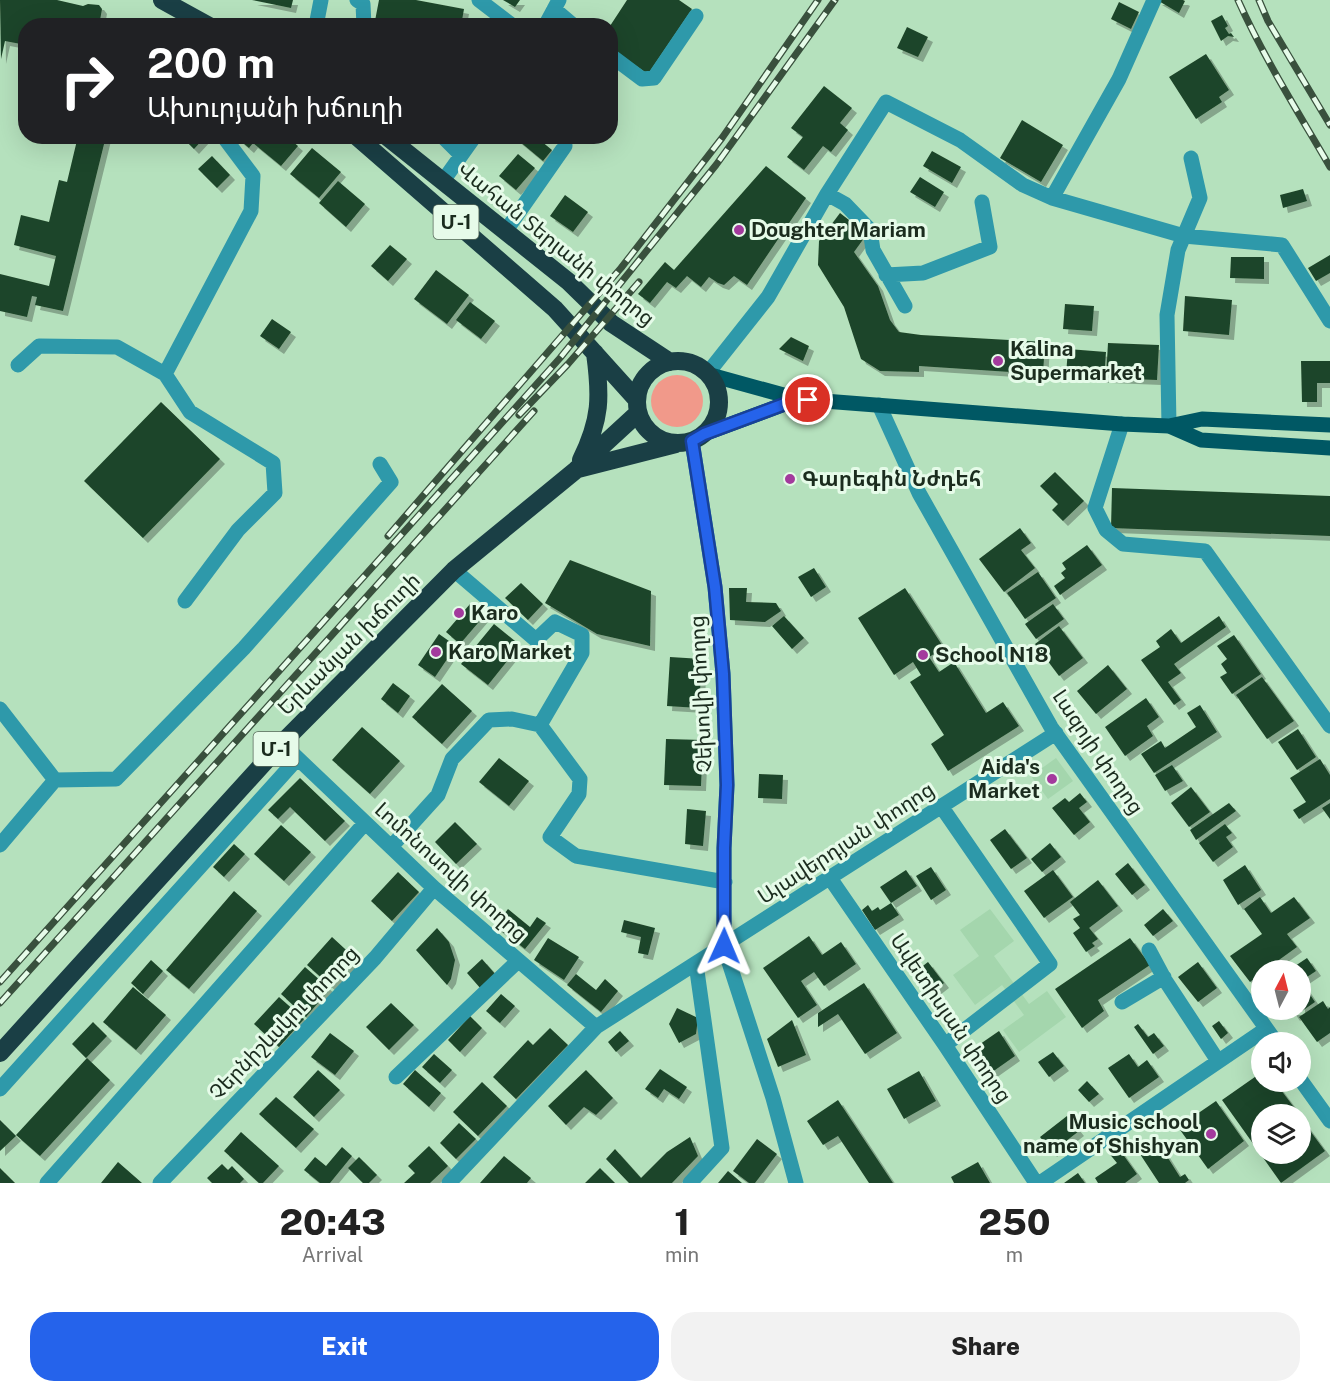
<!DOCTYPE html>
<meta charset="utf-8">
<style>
body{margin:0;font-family:"Public Sans","Noto Sans Armenian",sans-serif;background:#f2f2f2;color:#222;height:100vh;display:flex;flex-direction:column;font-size:22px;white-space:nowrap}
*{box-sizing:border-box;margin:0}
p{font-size:20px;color:#767676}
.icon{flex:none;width:33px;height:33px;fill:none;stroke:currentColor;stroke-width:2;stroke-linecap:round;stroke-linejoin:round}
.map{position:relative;height:1183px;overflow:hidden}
.details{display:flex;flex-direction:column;background:#fff;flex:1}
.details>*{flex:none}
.hud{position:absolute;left:18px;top:18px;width:600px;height:126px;border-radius:24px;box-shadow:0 6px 24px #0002;background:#202124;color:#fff;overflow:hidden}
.needle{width:39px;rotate:7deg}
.tools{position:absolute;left:1251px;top:960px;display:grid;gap:12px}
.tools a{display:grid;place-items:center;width:60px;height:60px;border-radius:50%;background:#fff;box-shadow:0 6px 24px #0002;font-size:30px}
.pin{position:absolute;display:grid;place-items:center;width:51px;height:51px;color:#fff;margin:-26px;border:3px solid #fff;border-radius:50%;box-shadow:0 2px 6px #0007}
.me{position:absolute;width:66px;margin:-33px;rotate:1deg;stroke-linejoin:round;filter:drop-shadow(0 0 4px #0008)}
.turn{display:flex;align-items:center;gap:21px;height:126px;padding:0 30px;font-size:27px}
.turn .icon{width:78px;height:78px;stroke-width:2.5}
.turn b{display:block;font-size:42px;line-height:51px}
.eta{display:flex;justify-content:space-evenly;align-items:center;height:102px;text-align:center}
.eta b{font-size:36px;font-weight:800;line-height:42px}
.action{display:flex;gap:12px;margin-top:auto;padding:12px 30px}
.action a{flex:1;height:69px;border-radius:24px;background:#2563eb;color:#fff;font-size:24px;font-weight:800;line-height:69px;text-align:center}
.action a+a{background:#f2f2f2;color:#222}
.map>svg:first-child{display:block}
.built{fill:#a4d6ad}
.green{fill:#f1998a}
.building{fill:#1f4529;filter:url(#shadow)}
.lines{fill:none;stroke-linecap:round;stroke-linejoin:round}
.minor{stroke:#2e99aa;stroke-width:15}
.major{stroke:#005864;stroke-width:15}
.highway{stroke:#1a3f45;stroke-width:18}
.rail-casing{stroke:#39503d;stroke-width:7}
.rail{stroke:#e6fbe9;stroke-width:4.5;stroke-dasharray:14;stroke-linecap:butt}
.route-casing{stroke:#184099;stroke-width:15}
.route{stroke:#2563eb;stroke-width:10}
.poi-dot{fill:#a33a9d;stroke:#e6fbe9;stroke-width:2}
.labels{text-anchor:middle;stroke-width:6;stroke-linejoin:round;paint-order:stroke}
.shield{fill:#e6fbe9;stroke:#586a5b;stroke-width:1.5}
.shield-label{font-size:20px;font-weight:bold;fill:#1b2c1e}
.poi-label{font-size:21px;font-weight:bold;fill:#1b2c1e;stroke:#e6fbe9;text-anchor:start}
.street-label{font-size:21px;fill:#1b2c1e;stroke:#e6fbe9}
</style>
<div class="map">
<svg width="1330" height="1183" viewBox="0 0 1330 1183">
<defs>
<filter id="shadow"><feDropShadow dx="5" dy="5" stdDeviation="0" flood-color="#0004"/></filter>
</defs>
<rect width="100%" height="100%" fill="#b5e1bd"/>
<path class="built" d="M1056,758L1073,781L1048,799L1031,776Z
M990,909L1014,941L994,956L1029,1004L1047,991L1066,1017L1019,1052L1003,1030L1024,1015L1002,985L975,1005L953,975L979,956L960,930Z"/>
<path class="green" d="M651 401a26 26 0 1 1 52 0a26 26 0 1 1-52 0Z"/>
<path class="building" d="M0,0H57L83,6L88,4L99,5L102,9L99,26H26V45L5,41L1,59Z
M252,0H293L291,8Z
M379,0H416L464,9L461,26H374Z
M503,0H520L515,7Z
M627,0H679L692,9L648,74L610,48V26Z
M1157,0H1183L1185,1L1179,13Z
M1119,2L1139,12L1131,29L1111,19Z
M1222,15L1228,26L1225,28L1229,34L1231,33L1234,37L1228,36L1221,41L1211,21Z
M907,27L928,37L918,57L897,48Z
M1206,54L1229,90L1219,97L1222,102L1196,119L1169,77Z
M824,86L852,108L840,123L848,130L831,152L823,146L804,170L787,157L803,137L791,128Z
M1022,120L1063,145L1041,182L1000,158Z
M78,136H106L63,311L35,305L37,297L32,296L27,317L0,311V274L49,286L56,256L14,245L21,215L49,222L59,180L67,182Z
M181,136H206L194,149Z
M235,136H286L298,146L281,166L253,143L249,148Z
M513,136H535L552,150L543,161Z
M312,148L341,172L319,198L290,174Z
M932,151L961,167L952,183L923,166Z
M518,154L535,168L516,190L499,176Z
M212,156L230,175L217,188L198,169Z
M766,166L806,198L747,285L734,276L724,285L718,283L709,277L701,287L687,276L676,288L667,282L650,303L638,294L665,262L674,270Z
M920,177L944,192L935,207L910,192Z
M338,181L365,204L346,227L319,203Z
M1303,189L1307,201L1283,208L1280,195Z
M565,195L588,212L573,232L550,216Z
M840,213L867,234L854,252L878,286L890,320L899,332L921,335L1045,342L1043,374L919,366V372L880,371L861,359L844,307L818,265L819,241Z
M390,245L407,259L388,281L371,266Z
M1330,255V273L1316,281L1308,268Z
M1231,257H1264V279L1230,278Z
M436,270L469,295L447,324L414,299Z
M1185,296L1232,300L1229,335L1183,331Z
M470,302L495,321L481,339L456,320Z
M1065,304L1094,306L1092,331L1063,329Z
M272,319L291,332L279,349L260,336Z
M791,337L809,346L803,361L779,349Z
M1108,343L1159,345L1157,380L1106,378Z
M1068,349L1106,352L1104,378L1066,375Z
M1301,361H1330V383H1317V402H1302Z
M161,402L220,459L143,538L84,481Z
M1055,472L1084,501L1063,521L1052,510L1058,504L1040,486Z
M1112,488L1330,496V536L1111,528Z
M1020,528L1031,543L1021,550L1035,568L1004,592L979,559Z
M1087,545L1102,565L1060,595L1054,586L1065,578L1061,573L1066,569L1062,563Z
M570,560L651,591L650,646L597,634L545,603Z
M814,568L826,587L811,597L798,577Z
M1038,572L1056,598L1025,619L1007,593Z
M521,583L543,604L528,620L505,598Z
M729,588H747L746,602L776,603L781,611L765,622L730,620Z
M905,588L944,648L929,657L939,672L954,662L986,713L1003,702L1019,726L948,771L931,744L944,735L910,682L921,675L913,662L894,675L858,618Z
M470,604L484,616L460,644L446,632Z
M1053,604L1064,619L1036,639L1025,624Z
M784,616L804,638L792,649L772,626Z
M1219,616L1226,627L1174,664L1181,673L1168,682L1181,700L1174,705L1141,660L1160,647L1156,641L1171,629L1181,643Z
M494,624L520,645L488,685L461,664Z
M1059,626L1083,658L1059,676L1035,644Z
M439,634L456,646L435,677L418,665Z
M1234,635L1261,674L1232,694L1220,677L1227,673L1221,664L1227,659L1217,646Z
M670,657L702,659L699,708L667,706Z
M1108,665L1127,689L1096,714L1077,691Z
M1262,677L1294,721L1267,739L1236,695Z
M393,683L410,696L398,713L381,699Z
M442,684L472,711L442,744L412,717Z
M1146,698L1159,717L1147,726L1153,736L1125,756L1105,727Z
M1200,705L1217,732L1154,773L1141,754L1161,741L1165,748L1196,727L1187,713Z
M362,727L400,761L370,794L332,760Z
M1298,729L1316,757L1297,770L1278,742Z
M666,739L703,740L701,786L664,785Z
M499,758L529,781L509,806L479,782Z
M1320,759L1330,775V799L1299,819L1293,810L1306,802L1290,778Z
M1172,765L1183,781L1165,791L1155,775Z
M759,774L783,775L782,799L758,798Z
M300,778L345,821L325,841L290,807L278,819L268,810Z
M1191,787L1210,812L1189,827L1171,803Z
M1080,793L1087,802L1079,808L1090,822L1074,835L1052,808L1065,798L1069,802Z
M1229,803L1236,811L1196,840L1190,830Z
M1330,803V819L1322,808Z
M687,809L706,811L703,846L685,844Z
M455,822L477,844L456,864L435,842Z
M1225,824L1232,833L1226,837L1233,847L1213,862L1199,843Z
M281,825L311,852L284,881L254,854Z
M1005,829L1027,858L1011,869L990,840Z
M1050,843L1061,857L1042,872L1031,859Z
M234,844L245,854L224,877L213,867Z
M1128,863L1145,885L1132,895L1115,874Z
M1245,865L1261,890L1238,905L1223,880Z
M931,867L946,890L931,900L916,876Z
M906,870L917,886L891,903L880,887Z
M1053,870L1073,897L1044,918L1024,891Z
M398,872L419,892L392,921L371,901Z
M1098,880L1118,906L1089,928L1082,919L1098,939L1092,943L1095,946L1086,952L1073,933L1080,928L1073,919L1080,915L1070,902Z
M234,891L257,911L189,989L166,970Z
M1260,897L1271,913L1294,897L1310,918L1287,934L1297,947L1265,970H1262V973L1250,982L1230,956L1262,934L1244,909Z
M891,903L899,915L875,930L862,910L868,905L872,911L878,907L880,910Z
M508,909L530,927L537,917L546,923L525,949L495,926Z
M1163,909L1173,921L1153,936L1144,925Z
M624,920L655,928L648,955L638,953L641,937L621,932Z
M437,928L449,942L455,960L451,979L447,985L416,950Z
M809,936L822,955L841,942L856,964L824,986L814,972L801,981L817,1005L798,1018L763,968Z
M332,937L357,960L332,987L307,965Z
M548,938L579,957L564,980L534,960Z
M1130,938L1150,965L1098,1000L1104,1011L1082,1028L1055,989Z
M1307,958L1316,971L1301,981L1315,1002L1295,1016L1291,1010H1300V970H1289Z
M482,959L496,975L481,989L467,973Z
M151,960L163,971L143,994L131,983Z
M928,962L944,983L930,994L915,972Z
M1198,962L1217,988L1198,1002L1178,977Z
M305,967L330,989L306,1017L281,994Z
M576,974L596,990L605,979L618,991L601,1012L567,985Z
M864,983L897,1033L865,1054L838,1014L818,1027V1013Z
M133,987L166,1015L136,1050L103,1022Z
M501,994L515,1006L500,1023L486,1011Z
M279,997L304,1019L279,1047L254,1024Z
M1323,1001L1328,1009L1330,1007V1033L1317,1042L1299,1017Z
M391,1003L414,1025L389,1050L366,1027Z
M677,1008L698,1018L696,1034L679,1043L669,1024Z
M470,1016L482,1028L460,1052L448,1040Z
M792,1020L806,1055L778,1067L767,1039Z
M1219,1021L1228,1033L1221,1039L1212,1026Z
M93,1022L107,1036L86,1058L72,1044Z
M1138,1024L1148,1037L1154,1033L1164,1046L1153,1054L1134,1027Z
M550,1028L568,1045L516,1099L493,1077L528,1040L533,1045Z
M620,1031L629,1041L616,1052L608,1042Z
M999,1031L1015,1056L988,1075L970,1051Z
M330,1033L354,1051L335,1075L311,1057Z
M1053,1052L1064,1066L1049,1077L1038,1062Z
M434,1054L452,1070L440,1083L422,1067Z
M1129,1054L1138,1067L1147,1060L1159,1077L1129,1098L1108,1068Z
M87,1058L110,1080L40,1156L16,1135Z
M660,1069L687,1087L679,1099L664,1089L658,1098L645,1089Z
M318,1070L340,1090L314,1117L293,1097Z
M415,1070L441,1093L429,1107L403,1084Z
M586,1070L613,1098L596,1115L584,1107L566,1125L548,1106Z
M919,1071L936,1101L904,1119L887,1089Z
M1262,1072V1082H1275L1299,1114H1262V1154H1300V1117L1325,1151L1281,1183L1222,1100Z
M1087,1081L1099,1094L1089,1102L1078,1090Z
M482,1082L507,1106L478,1136L453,1112Z
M276,1097L314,1129L296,1148L259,1114Z
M838,1100L893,1183H869L838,1136L823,1145L807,1121Z
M1216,1101L1244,1141L1208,1169L1178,1127Z
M1067,1116L1079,1131L1052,1152L1040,1137Z
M0,1120L16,1136L0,1151Z
M459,1123L476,1139L456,1159L440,1143Z
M241,1132L279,1166L263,1183H259L224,1151Z
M690,1137L698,1156L672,1183H629L606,1159L615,1149L641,1178L667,1152Z
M757,1139L777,1154L755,1183H749L733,1171Z
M1158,1142L1180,1177L1185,1174L1189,1180L1185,1183H1159L1140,1154Z
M429,1146L448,1166L430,1183H404L415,1173L408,1166Z
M1117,1146L1137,1174L1125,1183H1098L1095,1178L1117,1163L1108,1152Z
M342,1147L352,1156L330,1183H320L304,1170L315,1157L326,1166Z
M504,1156L531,1178L527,1183H480Z
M359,1157L377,1175L369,1183H363L348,1168Z
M118,1162L142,1183H101Z
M978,1162L990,1183H954L951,1177Z
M222,1164L228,1170L232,1166L244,1179L240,1183H212L207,1178Z
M0,1168L15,1183H0Z
M600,1168L615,1183H585Z
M728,1171L742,1183H718Z
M1078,1173L1085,1183H1064Z"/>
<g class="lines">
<path class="minor" d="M357,0L363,4L364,26
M479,0L513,26
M554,9L574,26
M316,26L321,0
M545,26L559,0
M610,55L642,79L654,78L696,16
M442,136L461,155
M443,181L475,136
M827,194L845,204L870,230L873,250L905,306
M1052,198L1119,79L1154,0
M505,232L565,146L564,136
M886,275L923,273L990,247L982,202
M18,365L39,346L117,347L165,374L190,412L273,463L275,493L238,530L185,601
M165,374L251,211L253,176L223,136
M707,374L768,297L827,194L886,102L960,140L1023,185L1052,198L1184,236L1282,245L1330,321
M879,405L919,493L1051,727L1276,1042
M1122,424L1095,508L1106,530L1123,544L1205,551L1330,726
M1169,426L1167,315L1178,250L1200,198L1191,158
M692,441L715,587L723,674L727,785L724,848V947L773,1098L796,1183
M0,709L55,780
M540,725L580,779L579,794L550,837L576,856L725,882
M290,751L434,888L596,1027
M55,780L116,779L244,648L391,482L380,464
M941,806L1050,964L945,1045
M0,845L55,780
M391,847L438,795L452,759L489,720L512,719L540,725L582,653V635L555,622L536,640L454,570
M830,878L945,1045L1036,1183
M1149,950L1165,980L1218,1061
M1122,1002L1164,977
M396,1077L518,961
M1300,1079L1330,1121
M0,1089L297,759
M47,1183L365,823
M160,1183L375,958L434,888
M449,1183L596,1027L1056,733
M690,1183L722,1148L696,964
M1040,1183L1266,1029"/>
<path class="major" d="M707,374L798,399
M1169,426L1201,440L1330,448
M704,434L798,399L1122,424L1169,426L1202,419L1330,425"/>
<path class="highway" d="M162,0L209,26
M356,136L555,309L637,400
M386,136L569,282L611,323L670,362
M637 402a41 41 0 1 1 82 0a41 41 0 1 1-82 0Z
M581,460C601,419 601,397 595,353
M578,469L676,444
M0,1053L282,743L454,570L576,470L638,413"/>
<g class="rail-casing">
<path id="rail" d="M1238,0C1264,58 1298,112 1330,167
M1259,0L1268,21L1330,125
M519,415L568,364L639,282
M388,536L621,268L722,138L818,0
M0,982L560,358L716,165L835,0
M0,1003L534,411"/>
</g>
<use href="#rail" class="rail"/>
</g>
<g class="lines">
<g class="route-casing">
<path id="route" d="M724,946V848L727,785L723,674L715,587L692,441L704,434L798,399L808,400"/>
</g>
<use href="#route" class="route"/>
</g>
<g class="poi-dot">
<circle cx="739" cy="230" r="6"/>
<circle cx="998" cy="361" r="6"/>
<circle cx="790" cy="479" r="6"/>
<circle cx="459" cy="613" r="6"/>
<circle cx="436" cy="652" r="6"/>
<circle cx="923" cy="655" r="6"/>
<circle cx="1052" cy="779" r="6"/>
<circle cx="1211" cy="1134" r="6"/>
</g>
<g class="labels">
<g class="shield">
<rect x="433.5" y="205" width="45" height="34" rx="4.5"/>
<rect x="253.5" y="732" width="45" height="34" rx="4.5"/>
</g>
<g class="shield-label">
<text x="456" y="229">Մ-1</text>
<text x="276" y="756">Մ-1</text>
</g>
<g class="poi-label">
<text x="751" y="237">Doughter Mariam</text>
<text x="1010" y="356">Kalina<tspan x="1010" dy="24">Supermarket</tspan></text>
<text x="802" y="486">Գարեգին Նժդեհ</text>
<text x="471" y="620">Karo</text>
<text x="448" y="659">Karo Market</text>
<text x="935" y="662">School N18</text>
<text x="1040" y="774" text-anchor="end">Aida's<tspan x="1040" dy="24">Market</tspan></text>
<text x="1199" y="1129" text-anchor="end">Music school<tspan x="1199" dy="24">name of Shishyan</tspan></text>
</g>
<g class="street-label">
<text transform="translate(556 244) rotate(39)" y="7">Վահան Տերյանի փողոց</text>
<text transform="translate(349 644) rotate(-45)" y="7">Երևանյան խճուղի</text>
<text transform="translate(701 694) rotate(-93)" y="7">Չեխովի փողոց</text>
<text transform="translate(1098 752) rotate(56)" y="7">Լազոյի փողոց</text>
<text transform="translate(846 843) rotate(-33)" y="7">Ալավերդյան փողոց</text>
<text transform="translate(451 872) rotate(42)" y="7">Լոմոնոսովի փողոց</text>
<text transform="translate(951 1018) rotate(56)" y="7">Ավետիսյան փողոց</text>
<text transform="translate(284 1023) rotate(-46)" y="7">Չերնիշևսկու փողոց</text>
</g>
</g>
</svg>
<div class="tools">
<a><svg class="needle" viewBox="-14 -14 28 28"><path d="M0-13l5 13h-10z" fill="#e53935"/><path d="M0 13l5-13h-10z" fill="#767676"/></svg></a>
<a><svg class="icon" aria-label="sound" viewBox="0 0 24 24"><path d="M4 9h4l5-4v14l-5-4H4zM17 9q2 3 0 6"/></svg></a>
<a><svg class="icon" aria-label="layers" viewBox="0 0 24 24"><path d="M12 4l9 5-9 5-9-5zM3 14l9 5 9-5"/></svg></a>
</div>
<div class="pin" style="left:808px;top:400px;background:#d93025"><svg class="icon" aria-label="arrive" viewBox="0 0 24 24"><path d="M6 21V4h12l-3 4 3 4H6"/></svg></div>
<svg class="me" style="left:724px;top:946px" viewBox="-20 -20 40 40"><path d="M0-17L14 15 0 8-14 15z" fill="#2563eb" stroke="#fff" stroke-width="4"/></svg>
<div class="hud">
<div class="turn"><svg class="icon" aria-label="right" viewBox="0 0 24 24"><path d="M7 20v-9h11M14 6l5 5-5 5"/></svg><div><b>200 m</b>Ախուրյանի խճուղի</div></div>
</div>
</div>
<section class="details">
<div class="eta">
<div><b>20:43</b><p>Arrival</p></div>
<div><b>1</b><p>min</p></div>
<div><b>250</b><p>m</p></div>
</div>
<div class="action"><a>Exit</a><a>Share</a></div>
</section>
